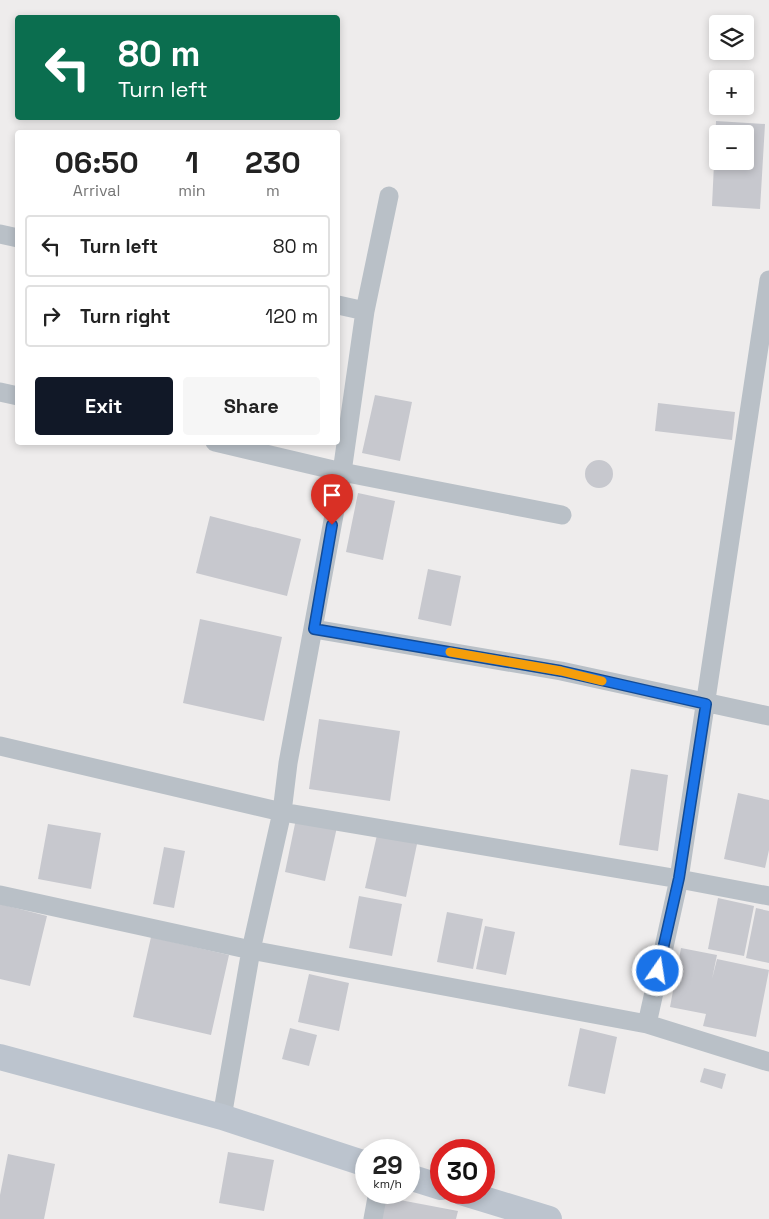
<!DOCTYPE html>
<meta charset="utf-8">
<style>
body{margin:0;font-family:"Space Grotesk",sans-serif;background:#f6f6f6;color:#222;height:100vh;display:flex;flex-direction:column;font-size:19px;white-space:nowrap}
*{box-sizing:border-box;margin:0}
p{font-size:16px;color:#767676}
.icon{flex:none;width:28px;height:28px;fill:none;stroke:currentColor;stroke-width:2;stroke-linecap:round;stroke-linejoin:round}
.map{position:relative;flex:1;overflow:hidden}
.drawer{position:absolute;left:15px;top:130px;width:325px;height:315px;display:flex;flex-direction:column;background:#fff;border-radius:5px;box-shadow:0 2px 8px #0003}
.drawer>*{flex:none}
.banner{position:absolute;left:15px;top:15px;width:325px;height:105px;border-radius:5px;box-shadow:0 2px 8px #0003;background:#0b6e4f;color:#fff;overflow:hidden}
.fabs{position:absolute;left:709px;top:15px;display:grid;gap:10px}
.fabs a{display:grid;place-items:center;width:45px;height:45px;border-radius:5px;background:#fff;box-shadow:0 2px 8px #0003;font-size:25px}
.speed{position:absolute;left:355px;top:1139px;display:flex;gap:10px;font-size:25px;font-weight:700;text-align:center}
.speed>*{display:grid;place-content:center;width:65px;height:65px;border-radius:50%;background:#fff;box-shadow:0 2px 8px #0003;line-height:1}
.speed small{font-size:12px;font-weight:400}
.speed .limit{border:8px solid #d22;background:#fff;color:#111}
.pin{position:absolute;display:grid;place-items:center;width:42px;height:42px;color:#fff;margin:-51px -21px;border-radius:50% 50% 50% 0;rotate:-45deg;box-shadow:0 0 5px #0007}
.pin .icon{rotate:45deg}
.me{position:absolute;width:55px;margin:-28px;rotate:13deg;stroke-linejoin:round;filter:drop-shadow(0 0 4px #0008)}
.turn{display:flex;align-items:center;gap:18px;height:105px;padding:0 20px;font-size:22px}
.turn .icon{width:65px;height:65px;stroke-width:2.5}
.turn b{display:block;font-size:35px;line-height:42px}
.eta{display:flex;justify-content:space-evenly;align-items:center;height:85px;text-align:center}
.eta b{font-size:30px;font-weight:700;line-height:35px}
.primary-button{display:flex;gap:10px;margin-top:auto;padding:10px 20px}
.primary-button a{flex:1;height:58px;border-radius:5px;background:#111827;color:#fff;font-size:20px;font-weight:700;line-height:58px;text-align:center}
.primary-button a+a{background:#f6f6f6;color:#222}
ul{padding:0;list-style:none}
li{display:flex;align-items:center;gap:15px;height:62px;margin:0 10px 8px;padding:0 10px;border:2px solid #e0e0e0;border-radius:5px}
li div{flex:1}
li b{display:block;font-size:19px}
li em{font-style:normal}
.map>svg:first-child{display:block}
.building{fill:#c7c8ce;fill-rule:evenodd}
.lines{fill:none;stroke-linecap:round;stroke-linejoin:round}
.street{stroke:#b9c0c7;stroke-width:19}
.secondary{stroke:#bcc4ce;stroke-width:26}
.route-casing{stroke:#114b97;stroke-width:12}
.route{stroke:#1a73e8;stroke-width:9}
.slow{stroke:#f59e0b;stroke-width:9}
</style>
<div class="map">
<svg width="769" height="1219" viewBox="0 0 769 1219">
<rect width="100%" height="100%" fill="#eeecec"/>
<path class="building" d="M716,121L765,124L760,209L712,206ZM718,134H745V161H718Z
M375,395L412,402L400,461L362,453Z
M658,403L735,412L732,440L655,431Z
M585 474a14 14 0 1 1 28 0a14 14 0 1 1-28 0Z
M358,493L395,501L383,560L346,552Z
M210,516L301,539L287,596L196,573Z
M428,569L461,576L451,626L418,619Z
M200,619L282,637L264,721L183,703Z
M319,719L400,731L390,801L309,789Z
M631,769L668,775L658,851L619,845Z
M738,793L769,800V850L765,868L724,859Z
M296,819L337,827L325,881L285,872Z
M48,824L101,833L91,889L38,879Z
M377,835L417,844L406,897L365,888Z
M164,847L185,851L174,908L153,904Z
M359,896L402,904L392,956L349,948Z
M718,898L754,906L744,956L708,949Z
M0,904L47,916L30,986L0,979Z
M756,908L769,911V963L746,958Z
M447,912L483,919L473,969L437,962Z
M485,926L515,932L506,975L476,969Z
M151,937L229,955L211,1035L133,1017Z
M681,948L717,955L712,979L717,959L769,970L756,1037L703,1026L706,1014L670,1007Z
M309,974L349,983L339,1031L298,1022Z
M290,1028L317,1035L309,1066L282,1059Z
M580,1028L617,1037L605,1094L568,1086Z
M704,1068L726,1074L722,1089L700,1082Z
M228,1152L274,1160L264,1211L219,1203Z
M8,1154L55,1164L44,1219H0V1195Z
M384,1197L458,1211L456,1219H379Z"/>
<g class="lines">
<path class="street" d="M0,234L18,238
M338,305L365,311
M0,392L18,396
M215,442L342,472L562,515
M314,629L561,671L769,716
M0,746L282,812L679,879L769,280
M0,895L251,950L647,1024
M769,896L679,879L647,1024L769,1062
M222,1117L251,950L282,812L288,763L342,472L365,311L389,196
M373,1219L378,1192"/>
<path class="secondary" d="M0,1057L222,1117L366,1164
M409,1177L441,1187
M461,1192L549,1219"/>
</g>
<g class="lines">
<g class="route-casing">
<path id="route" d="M332,525L314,629L561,671L706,704L679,878L658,971"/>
</g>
<use href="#route" class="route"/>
<path class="slow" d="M450,652L561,671L602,681"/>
</g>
</svg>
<div class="fabs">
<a><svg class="icon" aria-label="layers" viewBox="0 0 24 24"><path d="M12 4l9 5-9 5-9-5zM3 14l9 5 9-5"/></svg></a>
<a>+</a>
<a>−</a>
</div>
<div class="speed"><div>29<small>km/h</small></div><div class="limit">30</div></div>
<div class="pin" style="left:332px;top:525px;background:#d93025"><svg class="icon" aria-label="arrive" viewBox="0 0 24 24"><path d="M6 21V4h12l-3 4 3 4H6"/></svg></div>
<svg class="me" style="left:658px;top:971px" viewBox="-20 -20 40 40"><circle r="17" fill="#1a73e8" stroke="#fff" stroke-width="3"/><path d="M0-11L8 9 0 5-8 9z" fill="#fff"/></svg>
<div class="banner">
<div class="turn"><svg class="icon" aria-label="left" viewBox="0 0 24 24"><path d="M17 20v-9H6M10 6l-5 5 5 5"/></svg><div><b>80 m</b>Turn left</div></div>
</div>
<section class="drawer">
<div class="eta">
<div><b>06:50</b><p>Arrival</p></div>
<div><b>1</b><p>min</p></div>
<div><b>230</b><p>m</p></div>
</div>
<ul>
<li><svg class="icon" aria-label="left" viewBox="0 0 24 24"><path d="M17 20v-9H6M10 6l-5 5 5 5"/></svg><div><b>Turn left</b></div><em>80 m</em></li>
<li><svg class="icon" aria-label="right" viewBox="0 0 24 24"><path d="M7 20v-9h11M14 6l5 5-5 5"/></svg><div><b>Turn right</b></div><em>120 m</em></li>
</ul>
<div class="primary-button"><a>Exit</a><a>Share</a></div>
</section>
</div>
